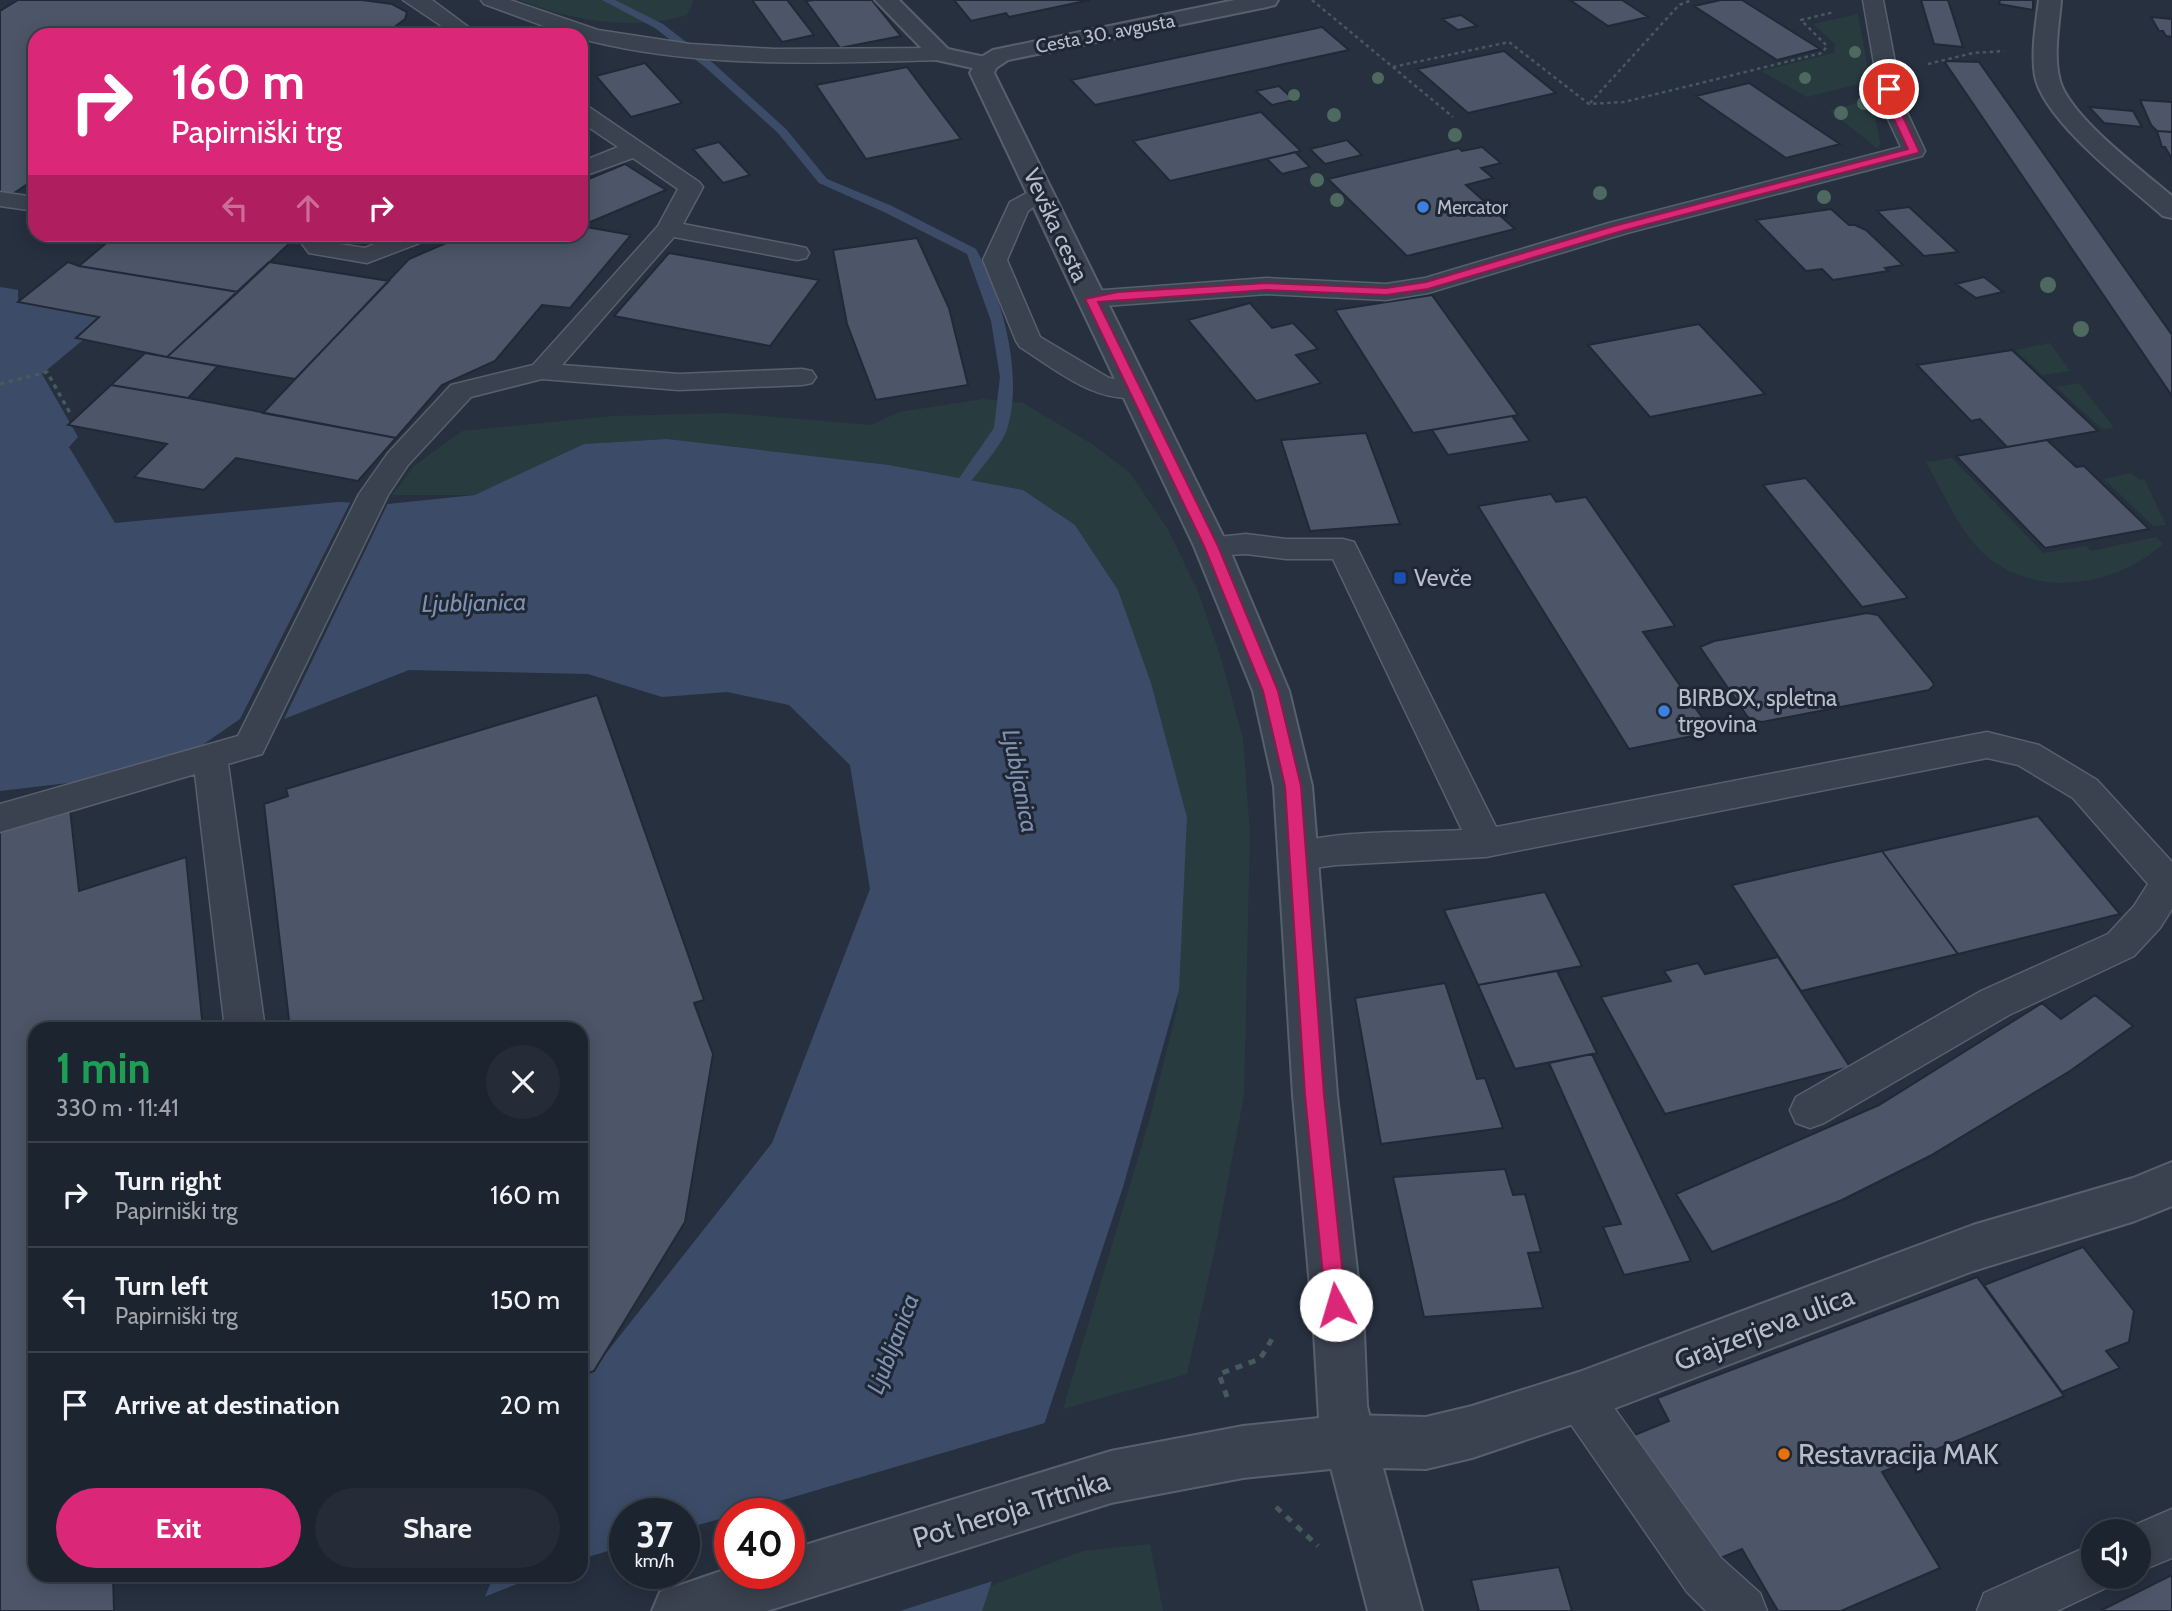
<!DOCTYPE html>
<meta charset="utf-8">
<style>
body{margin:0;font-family:Cabin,sans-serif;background:#252c37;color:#f1f3f6;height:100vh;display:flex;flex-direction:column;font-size:26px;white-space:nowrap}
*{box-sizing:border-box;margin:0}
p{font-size:23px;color:#a0a4aa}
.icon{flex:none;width:38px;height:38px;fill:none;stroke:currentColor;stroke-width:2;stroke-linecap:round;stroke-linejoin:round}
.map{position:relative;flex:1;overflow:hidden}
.drawer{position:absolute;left:28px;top:1022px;width:560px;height:560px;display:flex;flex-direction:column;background:#1c242f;border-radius:21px;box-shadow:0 4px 18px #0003,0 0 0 2px #3a414b}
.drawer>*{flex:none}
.hud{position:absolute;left:28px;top:28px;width:560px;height:214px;border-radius:21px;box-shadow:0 4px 18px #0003,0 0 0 2px #3a414b;background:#db2777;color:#fff;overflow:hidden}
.controls{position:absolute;left:2081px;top:1519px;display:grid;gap:14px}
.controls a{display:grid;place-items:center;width:70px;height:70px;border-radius:50%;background:#1c242f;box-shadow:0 4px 18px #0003,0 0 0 2px #3a414b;font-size:35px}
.speed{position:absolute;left:609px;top:1498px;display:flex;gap:14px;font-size:35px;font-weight:700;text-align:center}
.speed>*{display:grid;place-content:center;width:91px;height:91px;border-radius:50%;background:#1c242f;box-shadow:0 4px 18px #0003,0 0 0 2px #3a414b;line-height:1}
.speed small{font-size:18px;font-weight:400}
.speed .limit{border:10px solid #d22;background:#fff;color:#111}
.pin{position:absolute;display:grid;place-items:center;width:60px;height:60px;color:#fff;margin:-30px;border:4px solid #fff;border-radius:50%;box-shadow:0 2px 7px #0007}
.me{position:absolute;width:77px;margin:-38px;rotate:354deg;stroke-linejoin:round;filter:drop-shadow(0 0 5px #0008)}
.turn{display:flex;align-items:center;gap:24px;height:147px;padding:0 28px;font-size:32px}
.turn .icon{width:91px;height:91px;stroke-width:2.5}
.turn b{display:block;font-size:49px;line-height:60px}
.lanes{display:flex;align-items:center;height:66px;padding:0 28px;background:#0003;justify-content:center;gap:35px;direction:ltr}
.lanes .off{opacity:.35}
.round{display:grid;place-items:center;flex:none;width:74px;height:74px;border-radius:37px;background:#252c37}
.head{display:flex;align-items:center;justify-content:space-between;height:119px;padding:0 28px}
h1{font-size:42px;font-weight:700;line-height:52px;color:#1e9e55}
.primary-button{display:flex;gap:14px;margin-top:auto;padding:14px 28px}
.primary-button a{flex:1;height:80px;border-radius:42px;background:#db2777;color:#fff;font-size:28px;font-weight:700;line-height:80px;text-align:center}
.primary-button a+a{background:#252c37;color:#f1f3f6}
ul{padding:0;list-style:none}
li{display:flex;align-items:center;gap:21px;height:105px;padding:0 28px;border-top:2px solid #3a414b}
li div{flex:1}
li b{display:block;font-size:26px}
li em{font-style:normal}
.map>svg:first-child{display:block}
.green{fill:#283c40}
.water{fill:#3c4c68;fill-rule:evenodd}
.pier{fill:#26303f}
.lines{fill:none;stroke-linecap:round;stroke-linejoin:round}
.stream{fill:#3c4c68;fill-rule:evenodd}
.building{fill:#4c5668;stroke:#212937;stroke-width:2}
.service-casing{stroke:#58606d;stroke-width:3}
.minor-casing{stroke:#58606d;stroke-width:4}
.tertiary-casing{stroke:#58606d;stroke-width:4}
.path-far2{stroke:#46595d;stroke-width:2.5;stroke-dasharray:3.5 3.5;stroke-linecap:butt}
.path-far1{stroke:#46595d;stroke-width:3.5;stroke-dasharray:4.5 4.5;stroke-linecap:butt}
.path{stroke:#46595d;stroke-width:5;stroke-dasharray:7 7;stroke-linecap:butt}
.service{fill:#3a424f;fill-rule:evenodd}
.minor{fill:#3a424f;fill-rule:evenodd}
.tertiary{fill:#3a424f;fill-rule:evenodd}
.tree{fill:#4e6a60}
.route{fill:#db2777;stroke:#8e194d;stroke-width:2}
.shop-dot{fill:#3f7fe0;stroke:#1f2735;stroke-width:2.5}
.transit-dot{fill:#1a4fb4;stroke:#1f2735;stroke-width:2.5}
.food-dot{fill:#e8710a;stroke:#1f2735;stroke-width:2.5}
.labels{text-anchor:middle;stroke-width:6;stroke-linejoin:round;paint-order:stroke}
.far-street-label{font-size:19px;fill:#b7bdca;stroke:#1f2735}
.far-poi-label{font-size:19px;fill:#b7bdca;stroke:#1f2735;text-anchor:start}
.street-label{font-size:23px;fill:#b7bdca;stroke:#1f2735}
.poi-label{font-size:23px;fill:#b7bdca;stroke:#1f2735;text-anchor:start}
.water-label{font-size:24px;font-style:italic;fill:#7f91b1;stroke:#1f2735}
.near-street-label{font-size:28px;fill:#b7bdca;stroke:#1f2735}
.near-poi-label{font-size:28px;fill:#b7bdca;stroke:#1f2735;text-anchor:start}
</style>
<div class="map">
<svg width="2172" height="1611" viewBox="0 0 2172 1611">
<rect width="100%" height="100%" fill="#26303f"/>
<path class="green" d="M520,0H693V2L687,15C632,31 572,21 520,0Z
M1858,14L1870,81L1807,97L1761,71L1834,53L1835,44L1813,24Z
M1866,100L1873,103L1880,143L1878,149L1830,111Z
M2050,343L2070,371L2042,375L2015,350Z
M2079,383L2114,428L2102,429L2056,387Z
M983,399L1023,403L1092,444L1130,473L1167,528L1197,589L1219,652L1243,738L1250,834L1244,1095L1216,1244L1187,1374L1063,1409L1150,1118L1177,1009L1187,817L1151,683L1118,590L1075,525L1023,490L889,465L667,439L584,444L476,495H392L414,466L462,431L612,416L727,413L871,425L899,412Z
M1952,458L2043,553L2086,546L2091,551L2156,537L2163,544C2115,587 2034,600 1983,553C1958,529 1943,492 1926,462Z
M2131,473L2140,480L2144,479L2166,525L2153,526L2104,479Z
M1150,1544L1163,1611H980L985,1588L1083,1551Z"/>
<path class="water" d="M0,287L18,290V302L99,317L77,337L84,339L42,374L78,437L69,447L115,523L338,502L388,504L475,495L584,444L667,439L889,465L1023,490L1075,525L1118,590L1151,683L1187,817L1179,990L1123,1187L982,1611H479L494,1575H581V1385L772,1143L870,889L850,765L789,705L727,692L662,697L588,674L409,670L284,719H240L198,748L77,782L0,791ZM625,1514H684V1573H625ZM730,1514H789V1573H730Z"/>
<path class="pier" d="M352,499L389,501L284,719H240Z
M1048,1422L996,1580L900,1611H476L484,1597L540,1575H581V1559L625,1546V1573H684V1529L730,1516V1573H789V1514H736Z"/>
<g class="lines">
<path class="stream" d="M602,0H615L663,24L713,63L786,129L827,179L892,206L976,249C1002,296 1023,373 1008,426C1004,443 980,469 969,484L964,486L957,481L994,428L1000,377L991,321L967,254L884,212L819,183L778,133L705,67L655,28Z"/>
</g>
<path class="building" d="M18,0H362L392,4L407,12L405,19L384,35H35V179L8,197L0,196V11Z
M752,0H787L814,35L782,42Z
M814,0H872L901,36L840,48L806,1Z
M954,0H1090L1009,17L1006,13L971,21Z
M1570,0H1622L1648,17L1608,26Z
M1721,0H1742L1820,49L1777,60L1694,6Z
M1921,0H1948L1963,47L1934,44Z
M2000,0H2033V10L1999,4Z
M1461,15L1477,26L1458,30L1442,19Z
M2151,17L2172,19V37L2166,36L2163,31H2159Z
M1322,27L1349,50L1095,105L1071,80Z
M1504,51L1556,93L1468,113L1417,69Z
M1944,61L1979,62L2172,335V396Z
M645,63L682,103L631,117L596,76Z
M907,67L961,139L866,159L816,85Z
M1749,83L1840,144L1786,158L1696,96Z
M1279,86L1294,100L1272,105L1256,91Z
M2140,100L2172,102V132L2157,131L2151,125Z
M2089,107L2133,111L2142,127L2104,123Z
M1261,112L1301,151L1170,181L1133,141Z
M2157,131L2172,132V159L2165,147H2162Z
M1347,140L1362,155L1325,164L1310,149Z
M719,142L750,175L723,183L693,149Z
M1482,147L1501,163L1481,168L1493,178L1466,185L1515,229L1407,256L1328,179L1459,148L1462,151Z
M1295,152L1310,167L1282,174L1267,159Z
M625,164L666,190L581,226V182Z
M1909,207L1958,252L1924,256L1877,211Z
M1831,209L1849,225H1855L1866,230L1903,265L1885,268L1888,271L1833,280L1822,269L1806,271L1756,220Z
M581,226L631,235L570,308L542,305L495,361L442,385L396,438L263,413L409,259L467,234H581Z
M117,234H263L294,239L238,292L79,266Z
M917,238L949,308L968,385L876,400L847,324L833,250Z
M669,253L819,280L770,346L614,316Z
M68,262L79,266L238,292L167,357L76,338L99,317L18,302Z
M269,262L389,281L295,379L167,357Z
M1984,277L2003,292L1976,298L1956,284Z
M1432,295L1518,415L1413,433L1335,310Z
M1250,303L1272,328L1293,323L1318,349L1296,355L1321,383L1256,401L1188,320Z
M1699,324L1765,394L1650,417L1588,345Z
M2012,350L2098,431L2007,447L1980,419L1971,421L1917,365Z
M145,353L167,357L218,366L188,398L111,385Z
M111,385L188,398L396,438L358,481L236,458L204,490L134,477L167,444L68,425Z
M1512,416L1530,441L1448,455L1432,430Z
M1366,433L1400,524L1310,531L1281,440Z
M2047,440L2076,467L2084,466L2149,529L2045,548L1956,456Z
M1806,478L1908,598L1862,607L1763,485Z
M1551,494L1556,502L1586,497L1675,626L1643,632L1712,732L1629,749L1478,506Z
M1867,613L1878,615L1932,681L1934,685L1929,690L1762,722L1751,720L1747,716L1700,647L1714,641Z
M597,695L704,1000L694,1003L713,1054L685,1222L594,1371L581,1376V1029H290L264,804L288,796L286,789Z
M70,809L79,891L186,857L203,1029H35V1575H113L114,1611H0V829Z
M2038,816L2120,914L1958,954L1882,851Z
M1882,851L1958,954L1801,991L1732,885Z
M1545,892L1582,966L1478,985L1444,910Z
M1778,957L1850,1067L1665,1114L1601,997L1671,981L1664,971L1698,963L1705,974Z
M1557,971L1597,1053L1515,1069L1478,985Z
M1445,983L1477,1079L1485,1078L1503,1128L1381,1144L1355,998Z
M2095,995L2133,1026L2070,1071L1930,1156L1842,1200L1712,1252L1676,1194L1879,1105L2042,1003L2061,1019Z
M1592,1054L1691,1261L1624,1275L1603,1227L1621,1224L1549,1063Z
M1505,1169L1513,1195L1525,1194L1541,1252L1528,1253L1543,1308L1424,1317L1393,1177Z
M2083,1247L2134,1311L2129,1342L2106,1351L2120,1368L2062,1392L1984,1285Z
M1977,1277L2064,1396L1882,1472L1940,1568L1841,1611H1778L1742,1549L1704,1565L1632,1436L1669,1421L1657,1398Z
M1559,1567L1572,1611H1479L1471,1580Z
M2172,1575V1611H2100Z"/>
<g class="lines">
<g class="service-casing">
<path id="service" d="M403,0H432L479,35H455Z
M481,0H510L598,30L690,44L774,49L940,48L947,50L951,54L947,58L940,60C823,63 701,69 586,40L581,39V35H568L484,4Z
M1863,0H1883L1903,104L1925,151L1922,156L1627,233L1428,293L1386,300L1267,294L1091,307L1082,304L1078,299L1082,294L1091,291L1267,278L1386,284L1425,278L1609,223L1901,147L1881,104Z
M581,105L589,107L699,182L703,187L683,224L797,246L806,248L809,253L806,258L797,260L674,237L562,365L679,374L802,369L812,371L816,377L812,383L802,385L679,390L542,379L471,397L408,465L388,495L262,754L228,764L265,1029H225L195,774L0,832V804L238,736L359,494L388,453L451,385L533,365L658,226L678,189L633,158L581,177V162L618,147L581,122Z
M1040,186L1048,188L1052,193L1028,211L1007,260L1040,337L1109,378L1144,384L1148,390L1144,396C1099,407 1055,369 1020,347L1016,341L983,260L1010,202Z
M0,192L35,197V211L0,206Z
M295,234H320L326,242L365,248L398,234H433L430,239L367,263L309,253Z
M1246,534L1286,539H1343L1354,542L1496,827L1987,732L2039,745L2097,780L2172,862V909L2160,928L2134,956L2009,1015L1824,1123L1810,1128L1796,1123L1790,1110L1796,1097L1981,991L2108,934L2134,906L2148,884L2073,798L2018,765L1987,758L1486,857L1336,865L1299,870L1286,866L1281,856L1286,846C1336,829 1409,833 1462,830L1333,559H1286L1246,554L1211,556L1200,553L1196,546L1200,539Z
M1579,1374L1595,1381L1721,1558L1760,1593L1767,1611H1706L1687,1592L1563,1413L1556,1397L1563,1381Z
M2172,1509V1558L2138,1572V1531H2121Z
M2093,1544V1577H2114L2110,1586L2057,1611H1977L1984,1593Z"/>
</g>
<g class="minor-casing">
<path id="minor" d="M875,0H899L948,49L994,59L998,64L994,69L986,71L932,59Z
M2039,0H2061C2059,26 2053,56 2060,81C2071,118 2142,170 2172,196V218L2163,216C2128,185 2044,121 2035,76C2031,52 2036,24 2039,0Z
M2172,1162V1206L2135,1221L1973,1271L1579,1422L1472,1458L1426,1469L1383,1468L1422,1611H1368L1324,1441L1332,1423L1350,1415L1426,1417L1472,1406L1579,1372L1973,1225L2133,1178Z"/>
</g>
<g class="tertiary-casing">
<path id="tertiary" d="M1235,0H1278L1275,5L1267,7L1008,60L996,68L994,73L1228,546L1289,691L1312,786L1337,1095L1364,1332L1367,1406L1376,1441L1368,1459L1350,1467L1243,1478L1111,1503L767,1611H652L660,1592L730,1568V1573H789V1550L1111,1451L1243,1426L1319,1418L1314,1332L1293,1095L1274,786L1253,691L1194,546L970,73L978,59L993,50Z"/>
</g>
<path class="path-far2" d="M1312,0L1453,117
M1928,64L1973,53L2004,51
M1393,67L1509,42L1589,104L1624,102L1822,53L1827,46L1801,20L1834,12
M1590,103L1679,5L1692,0"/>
<path class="path-far1" d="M0,384L47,372L70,413"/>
<path class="path" d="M1227,1397L1219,1374L1260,1359L1275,1334
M1276,1507L1318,1546"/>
<use href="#service" class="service"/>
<use href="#minor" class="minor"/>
<use href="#tertiary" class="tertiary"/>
</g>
<g class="tree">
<circle cx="1855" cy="52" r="6"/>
<circle cx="1378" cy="78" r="6"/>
<circle cx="1805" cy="78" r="6"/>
<circle cx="1294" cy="95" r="6"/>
<circle cx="1864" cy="103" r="7"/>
<circle cx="1841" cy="113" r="7"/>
<circle cx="1334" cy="115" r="7"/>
<circle cx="1455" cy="135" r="7"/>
<circle cx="1317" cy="180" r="7"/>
<circle cx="1600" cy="193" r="7"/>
<circle cx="1824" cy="197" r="7"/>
<circle cx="1337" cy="200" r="7"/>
<circle cx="2048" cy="285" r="8"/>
<circle cx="2081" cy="329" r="8"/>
</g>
<path class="route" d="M1889,86L1894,89L1897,104L1919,151L1918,153L1622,231L1428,289L1386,295L1267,290L1098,302L1218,546L1278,691L1301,786L1324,1095L1346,1305L1343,1312L1336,1315L1329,1312L1326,1305L1305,1095L1285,786L1263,691L1204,546L1085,299L1118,292L1267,283L1386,288L1426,282L1614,226L1908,149L1887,104L1884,89Z"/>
<g class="shop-dot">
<circle cx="1423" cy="207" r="7"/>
<circle cx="1664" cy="711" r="7"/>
</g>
<rect class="transit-dot" x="1393" y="571" width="14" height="14" rx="3.5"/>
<circle class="food-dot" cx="1784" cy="1454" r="7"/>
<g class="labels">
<g class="far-street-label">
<text transform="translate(1105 33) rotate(-11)" y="7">Cesta 30. avgusta</text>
</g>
<g class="far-poi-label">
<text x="1437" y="214">Mercator</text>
</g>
<g class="street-label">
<text transform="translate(1056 225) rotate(65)" y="8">Vevška cesta</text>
</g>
<g class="poi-label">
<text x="1414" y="586">Vevče</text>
<text x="1678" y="706">BIRBOX, spletna<tspan x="1678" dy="26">trgovina</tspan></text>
</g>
<g class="water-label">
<text transform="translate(474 603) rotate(-1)" y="8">Ljubljanica</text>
<text transform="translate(1020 781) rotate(79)" y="8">Ljubljanica</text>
<text transform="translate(893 1344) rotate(-69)" y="8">Ljubljanica</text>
</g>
<g class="near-street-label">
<text transform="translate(1764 1328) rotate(-21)" y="10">Grajzerjeva ulica</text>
<text transform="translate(1011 1509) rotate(-17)" y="10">Pot heroja Trtnika</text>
</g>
<g class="near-poi-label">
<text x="1798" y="1464">Restavracija MAK</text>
</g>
</g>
</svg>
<div class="controls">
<a><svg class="icon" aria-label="sound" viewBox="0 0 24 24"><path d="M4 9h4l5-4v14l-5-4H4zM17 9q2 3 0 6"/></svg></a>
</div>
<div class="speed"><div>37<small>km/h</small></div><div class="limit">40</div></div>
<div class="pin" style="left:1889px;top:89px;background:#d93025"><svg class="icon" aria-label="arrive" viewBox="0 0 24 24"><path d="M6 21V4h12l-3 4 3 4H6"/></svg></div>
<svg class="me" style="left:1336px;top:1305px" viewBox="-20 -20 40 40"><circle r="19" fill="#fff"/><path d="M0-13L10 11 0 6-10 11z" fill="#db2777"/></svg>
<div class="hud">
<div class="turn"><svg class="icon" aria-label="right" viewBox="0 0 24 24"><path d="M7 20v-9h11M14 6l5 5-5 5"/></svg><div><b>160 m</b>Papirniški trg</div></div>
<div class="lanes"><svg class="icon off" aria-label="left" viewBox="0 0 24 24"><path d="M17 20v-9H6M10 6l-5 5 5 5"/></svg><svg class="icon off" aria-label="ahead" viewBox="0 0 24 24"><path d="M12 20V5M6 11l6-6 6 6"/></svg><svg class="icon" aria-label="right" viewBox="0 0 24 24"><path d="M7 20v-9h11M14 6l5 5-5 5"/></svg></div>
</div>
<section class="drawer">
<div class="head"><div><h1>1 min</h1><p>330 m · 11:41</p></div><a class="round"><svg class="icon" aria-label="close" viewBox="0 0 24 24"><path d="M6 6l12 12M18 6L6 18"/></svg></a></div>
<ul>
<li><svg class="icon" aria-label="right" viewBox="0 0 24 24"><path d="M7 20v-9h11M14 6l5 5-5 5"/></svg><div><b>Turn right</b><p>Papirniški trg</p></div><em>160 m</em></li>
<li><svg class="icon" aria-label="left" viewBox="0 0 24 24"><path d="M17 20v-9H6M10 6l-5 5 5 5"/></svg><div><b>Turn left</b><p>Papirniški trg</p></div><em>150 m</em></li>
<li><svg class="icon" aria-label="arrive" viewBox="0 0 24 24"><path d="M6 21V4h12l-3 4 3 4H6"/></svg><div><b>Arrive at destination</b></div><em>20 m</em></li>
</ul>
<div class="primary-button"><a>Exit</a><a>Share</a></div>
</section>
</div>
